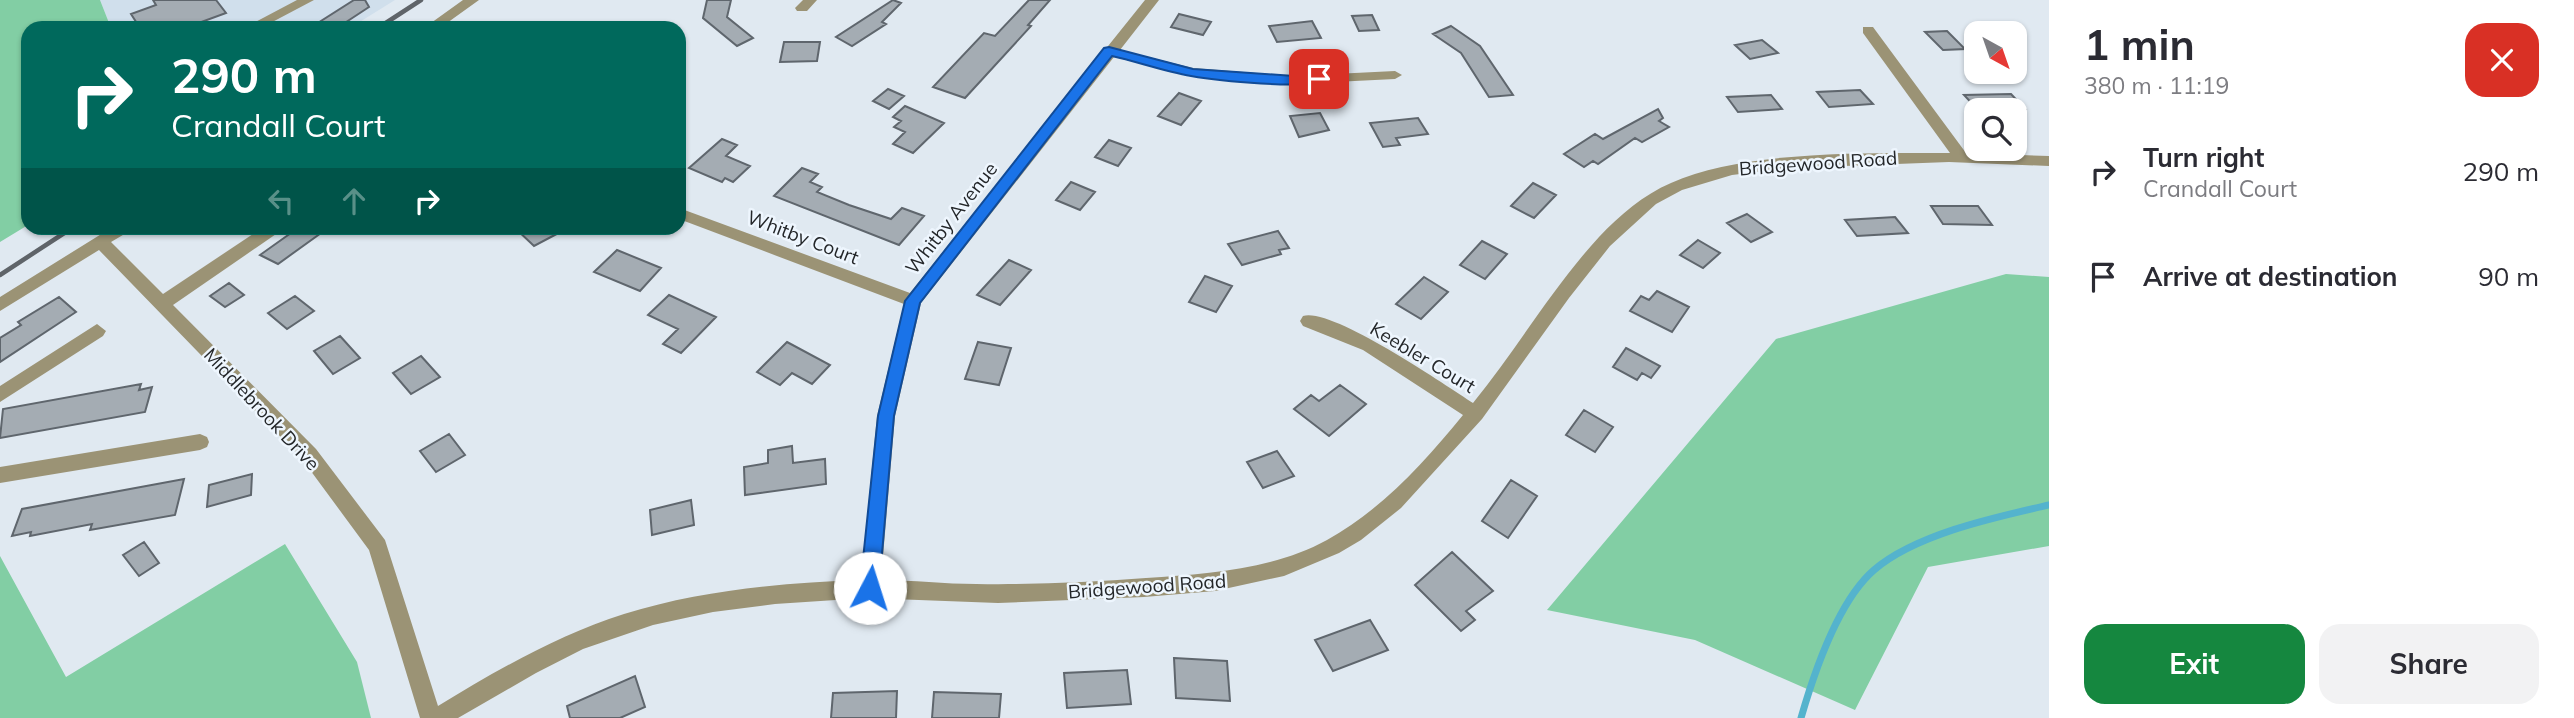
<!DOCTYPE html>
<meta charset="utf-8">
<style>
body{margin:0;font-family:Mulish,sans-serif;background:#f2f2f3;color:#2b2b33;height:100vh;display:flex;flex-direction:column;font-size:26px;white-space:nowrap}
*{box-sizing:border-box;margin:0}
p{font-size:23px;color:#7c7c81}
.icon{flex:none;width:38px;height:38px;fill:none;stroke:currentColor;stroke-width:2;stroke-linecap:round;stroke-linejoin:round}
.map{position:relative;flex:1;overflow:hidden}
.drawer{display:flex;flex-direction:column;background:#fff;width:525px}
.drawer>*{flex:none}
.hud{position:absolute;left:21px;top:21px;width:665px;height:214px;border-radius:21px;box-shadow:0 2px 5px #0004;background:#00695c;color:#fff;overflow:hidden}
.needle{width:46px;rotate:140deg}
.buttons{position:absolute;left:1964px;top:21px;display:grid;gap:14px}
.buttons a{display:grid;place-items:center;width:63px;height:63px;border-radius:14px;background:#fff;box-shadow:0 2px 5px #0004;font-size:35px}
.pin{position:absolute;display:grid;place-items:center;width:60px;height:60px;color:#fff;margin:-30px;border-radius:14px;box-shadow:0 4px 10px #0006}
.me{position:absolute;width:77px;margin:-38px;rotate:5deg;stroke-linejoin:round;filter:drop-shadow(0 0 5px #0008)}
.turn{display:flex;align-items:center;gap:24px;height:147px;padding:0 35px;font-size:32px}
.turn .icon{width:91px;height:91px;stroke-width:2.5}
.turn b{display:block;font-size:49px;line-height:60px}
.lanes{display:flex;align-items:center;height:66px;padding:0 35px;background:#0003;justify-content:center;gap:35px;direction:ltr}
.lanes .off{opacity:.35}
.round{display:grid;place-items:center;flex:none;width:74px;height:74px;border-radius:21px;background:#f2f2f3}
.summary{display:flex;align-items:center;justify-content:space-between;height:119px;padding:0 35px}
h1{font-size:42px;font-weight:700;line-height:52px}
.button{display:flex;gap:14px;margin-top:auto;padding:14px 35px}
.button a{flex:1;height:80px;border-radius:21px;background:#15873f;color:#fff;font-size:28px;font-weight:700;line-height:80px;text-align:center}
.button a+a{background:#f2f2f3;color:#2b2b33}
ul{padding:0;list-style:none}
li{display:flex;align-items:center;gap:21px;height:105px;padding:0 35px}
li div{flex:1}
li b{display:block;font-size:26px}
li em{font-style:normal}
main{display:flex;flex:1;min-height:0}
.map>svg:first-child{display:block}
.built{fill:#d0dfec}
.forest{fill:#82cea4}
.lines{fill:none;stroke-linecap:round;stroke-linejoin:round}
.stream{stroke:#54b3cd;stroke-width:7}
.building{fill:#a4acb3;stroke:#5f666d;stroke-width:2}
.minor{fill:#9b9375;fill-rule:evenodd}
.rail{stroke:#5f6469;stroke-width:4.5}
.route{fill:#1a73e8;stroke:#114b97;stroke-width:2}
.labels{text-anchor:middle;stroke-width:5;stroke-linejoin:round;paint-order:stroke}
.street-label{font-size:19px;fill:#24272a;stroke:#eef6fe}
</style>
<main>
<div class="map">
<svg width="2049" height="718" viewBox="0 0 2049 718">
<rect width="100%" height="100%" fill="#e0e9f1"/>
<path class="built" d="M100,0H395L350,28H111Z"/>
<path class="forest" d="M0,0H100L111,28H28V225L0,242Z
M2006,274L2049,277V546L1928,567L1855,710L1695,640L1547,610L1776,339Z
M285,544L357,662L371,718H0V556L66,677Z"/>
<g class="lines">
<path class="stream" d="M1801,718C1814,673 1838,601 1874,570C1916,534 1996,517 2049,505"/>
</g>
<path class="building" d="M153,0H216L226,13L185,28H140L131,14L156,5Z
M354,0H365L369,7L337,28H310Z
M707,0H731L727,17L753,38L737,46L703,18Z
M893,0L901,3L882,22L886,24L852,46L836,37Z
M1029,0H1050L1028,25L1031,26L965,98L933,87L984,33L995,36Z
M1179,14L1211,22L1203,35L1171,27Z
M1372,15L1379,30L1359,31L1352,16Z
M1312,21L1321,38L1277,42L1269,26Z
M1451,26L1480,46L1513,95L1489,97L1461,53L1433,34Z
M1947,31L1965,49L1943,50L1925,32Z
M1762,40L1778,53L1750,59L1735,45Z
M784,42H820L817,61L780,62Z
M888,89L904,96L889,109L873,101Z
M1860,90L1873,104L1829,107L1817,92Z
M1179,93L1201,101L1181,125L1158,116Z
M2011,94L2025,109L1978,110L1964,95Z
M1771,95L1782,109L1738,112L1727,97Z
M905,106L944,123L913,153L893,144L905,132L894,127L901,121L893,117Z
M1658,109L1663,118L1659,121L1669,127L1642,142L1635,138L1598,164L1593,161L1584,167L1564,154L1595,134L1603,139Z
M1320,113L1329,130L1299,137L1290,116Z
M1418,118L1428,134L1396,138L1400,145L1383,147L1370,123Z
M722,139L737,145L726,156L750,166L733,182L725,178L722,182L689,168Z
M1109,140L1131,148L1118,166L1095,157Z
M802,168L818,174L810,182L822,187L817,192L849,205L891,219L902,208L924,216L899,245L774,196Z
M1071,182L1095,192L1080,210L1056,200Z
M1533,183L1556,195L1534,218L1511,206Z
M1931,206H1978L1992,225L1943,224Z
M1747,214L1772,232L1751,242L1727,223Z
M1895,217L1908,233L1857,236L1845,220Z
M298,228H328L278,264L260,255Z
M515,228H568L534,246Z
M1278,231L1289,248L1279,250L1281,254L1242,265L1228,244Z
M1698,240L1720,253L1703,268L1680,255Z
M1482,241L1507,254L1485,279L1460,265Z
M617,250L661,268L640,291L594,272Z
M1009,260L1031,270L1000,305L977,295Z
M1205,276L1232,286L1216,312L1189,302Z
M1424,277L1448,292L1421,319L1396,304Z
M229,283L244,295L225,307L210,296Z
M1657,291L1689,307L1672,332L1630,311L1641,296L1649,300Z
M669,295L716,317L681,353L663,344L678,329L648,315Z
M295,296L314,311L287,329L268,313Z
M59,297L76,312L0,362V338L21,325L18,322Z
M340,336L360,358L333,374L314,351Z
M787,342L830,365L812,384L792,373L780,385L757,372Z
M978,342L1011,348L999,385L965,379Z
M1626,348L1660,366L1651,378L1642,373L1637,380L1613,367Z
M421,356L440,377L411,394L393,373Z
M141,384L139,390L152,387L145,412L0,438L3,409Z
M1340,385L1366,404L1329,436L1294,409L1311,395L1319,401Z
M1584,410L1613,427L1595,452L1566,435Z
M449,434L465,455L436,472L420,451Z
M792,446L793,463L825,459L826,484L745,495L744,467L768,463V450Z
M1277,451L1294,476L1263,488L1247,462Z
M252,474L251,495L207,507L209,485Z
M184,479L175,515L90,530L92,524L30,536L31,532L12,536L22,509Z
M1511,480L1537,496L1508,538L1482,521Z
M691,500L694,525L652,535L650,510Z
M144,542L159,563L139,576L123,555Z
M1452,552L1493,591L1466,611L1475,620L1461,631L1415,585Z
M1370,620L1388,650L1333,671L1315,640Z
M1174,658L1227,661L1230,701L1176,698Z
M1127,670L1131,704L1067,708L1064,673Z
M635,676L645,707L620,718H570L567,706Z
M897,691L896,718H831L833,693Z
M934,692L1001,694L999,718H932Z"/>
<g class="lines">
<path class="minor" d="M297,0H314L261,28H244Z
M463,0H479L440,28H424Z
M803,0H817L807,11H797L795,8Z
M1145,0H1159L1120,50L1193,68L1294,76L1395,71L1402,75L1395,79L1294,84L1193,76L1114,57L921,303L895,416L881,580C913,580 945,584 976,584C1033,585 1090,582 1146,578C1207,574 1272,570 1327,540C1381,510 1424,463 1463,415L1363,350L1303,326L1300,321L1303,316C1332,307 1445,385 1473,403C1517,349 1552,288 1599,237C1620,215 1643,195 1671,183C1744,150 1869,153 1950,153L1863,33V27H1873L1966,153L2049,156V166L1949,162L1791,168L1732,175L1682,190L1656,204L1610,246L1569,298L1482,419L1401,508L1361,540L1339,553L1284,576L1215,591L1144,597L998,603L866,598L775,604L713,612L653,625L583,649L536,673L458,718H420L369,550L302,459L99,250L0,311V297L111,228H130L128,232L111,242L163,294L262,228H281L279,232L173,305L316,449L385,540L438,706C497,670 558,635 624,614C701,590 781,583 861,580L877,416L904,304L679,219V208L910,293Z
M97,324L106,331L103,336L0,402V386Z
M200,434L207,437L209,442L207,447L200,450L0,483V467Z"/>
<path class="rail" d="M378,28L421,0
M0,275L72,228"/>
</g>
<path class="route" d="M1109,47L1193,69L1294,76L1319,75L1326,79C1311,91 1213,80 1191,76C1164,71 1138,62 1112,56L920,303L894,416L879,588L876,594L870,597L863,594L860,588L878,416L905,301L1104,48Z"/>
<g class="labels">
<g class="street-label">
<text transform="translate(1818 163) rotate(-4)" y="7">Bridgewood Road</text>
<text transform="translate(951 218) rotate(-52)" y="7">Whitby Avenue</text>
<text transform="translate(803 237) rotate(21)" y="7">Whitby Court</text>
<text transform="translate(1423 357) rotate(31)" y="7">Keebler Court</text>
<text transform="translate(262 409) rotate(47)" y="7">Middlebrook Drive</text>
<text transform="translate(1147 586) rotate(-4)" y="7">Bridgewood Road</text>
</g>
</g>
</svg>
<div class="buttons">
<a><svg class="needle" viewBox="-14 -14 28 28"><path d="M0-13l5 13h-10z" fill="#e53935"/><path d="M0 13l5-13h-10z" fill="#7c7c81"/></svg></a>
<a><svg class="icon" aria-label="search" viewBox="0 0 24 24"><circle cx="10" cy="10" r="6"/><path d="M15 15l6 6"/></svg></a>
</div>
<div class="pin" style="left:1319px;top:79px;background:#d93025"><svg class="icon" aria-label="arrive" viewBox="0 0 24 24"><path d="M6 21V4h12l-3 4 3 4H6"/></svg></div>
<svg class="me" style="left:870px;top:588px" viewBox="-20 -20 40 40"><circle r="19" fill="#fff"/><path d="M0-13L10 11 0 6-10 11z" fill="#1a73e8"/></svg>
<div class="hud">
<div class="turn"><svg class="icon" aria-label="right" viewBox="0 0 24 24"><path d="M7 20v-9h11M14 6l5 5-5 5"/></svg><div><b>290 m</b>Crandall Court</div></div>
<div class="lanes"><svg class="icon off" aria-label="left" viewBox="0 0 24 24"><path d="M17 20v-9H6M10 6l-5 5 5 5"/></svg><svg class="icon off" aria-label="ahead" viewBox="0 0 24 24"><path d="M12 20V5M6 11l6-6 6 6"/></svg><svg class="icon" aria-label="right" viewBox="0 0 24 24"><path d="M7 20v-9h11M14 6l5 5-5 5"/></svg></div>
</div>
</div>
<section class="drawer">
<div class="summary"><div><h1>1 min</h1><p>380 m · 11:19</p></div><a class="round" style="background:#d93025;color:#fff"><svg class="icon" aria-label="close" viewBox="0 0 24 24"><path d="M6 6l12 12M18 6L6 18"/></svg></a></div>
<ul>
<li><svg class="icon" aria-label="right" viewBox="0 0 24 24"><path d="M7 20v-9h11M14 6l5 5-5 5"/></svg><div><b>Turn right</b><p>Crandall Court</p></div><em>290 m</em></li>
<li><svg class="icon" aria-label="arrive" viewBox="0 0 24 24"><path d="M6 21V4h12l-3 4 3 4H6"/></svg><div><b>Arrive at destination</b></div><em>90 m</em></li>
</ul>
<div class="button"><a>Exit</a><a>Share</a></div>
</section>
</main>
